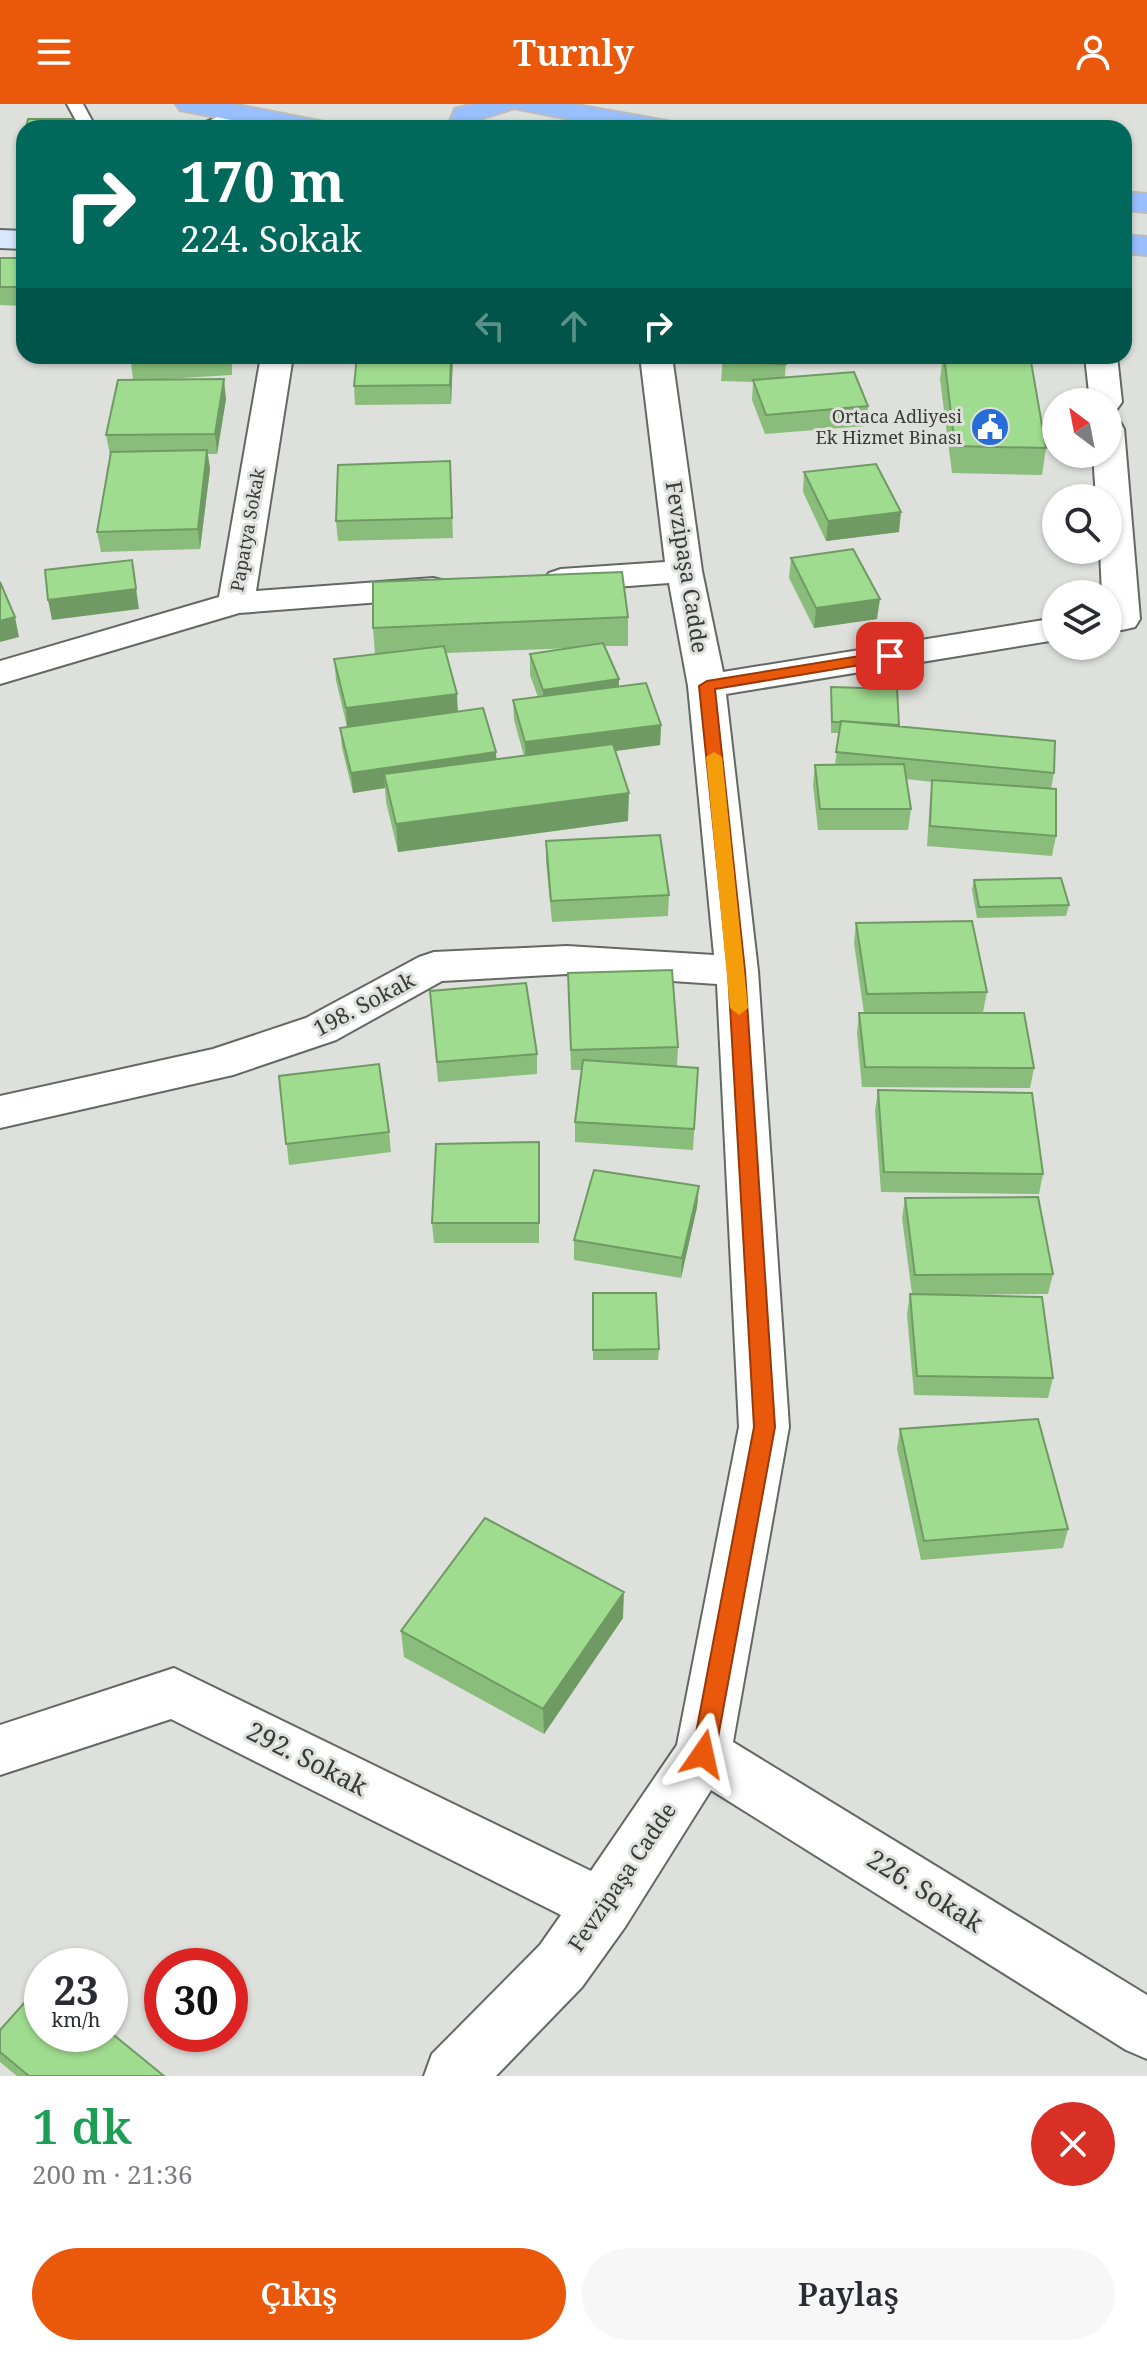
<!DOCTYPE html>
<html lang="tr">
<meta charset="utf-8">
<style>
body{margin:0;font-family:"Noto Serif",serif;background:#f7f7f7;color:#2b2b33;height:100vh;display:flex;flex-direction:column;font-size:30px;white-space:nowrap}
*{box-sizing:border-box;margin:0}
p{font-size:26px;color:#7c7c81}
.icon{flex:none;width:44px;height:44px;fill:none;stroke:currentColor;stroke-width:2;stroke-linecap:round;stroke-linejoin:round}
.map{position:relative;height:1972px;overflow:hidden}
.panel{display:flex;flex-direction:column;background:#fff;flex:1}
.panel>*{flex:none}
.banner{position:absolute;left:16px;top:16px;width:1116px;height:244px;border-radius:24px;box-shadow:0 2px 6px #0004;background:#00695c;color:#fff;overflow:hidden}
.needle{width:52px;rotate:328deg}
.fabs{position:absolute;left:1042px;top:284px;display:grid;gap:16px}
.fabs a{display:grid;place-items:center;width:80px;height:80px;border-radius:50%;background:#fff;box-shadow:0 2px 6px #0004;font-size:40px}
.speed{position:absolute;left:24px;top:1844px;display:flex;gap:16px;font-size:40px;font-weight:700;text-align:center}
.speed>*{display:grid;place-content:center;width:104px;height:104px;border-radius:50%;background:#fff;box-shadow:0 2px 6px #0004;line-height:1}
.speed small{font-size:20px;font-weight:400}
.speed .limit{border:12px solid #d22;background:#fff;color:#111}
.pin{position:absolute;display:grid;place-items:center;width:68px;height:68px;color:#fff;margin:-34px;border-radius:16px;box-shadow:0 4px 12px #0006}
.me{position:absolute;width:88px;margin:-44px;rotate:11deg;stroke-linejoin:round;filter:drop-shadow(0 0 6px #0008)}
.turn{display:flex;align-items:center;gap:28px;height:168px;padding:0 32px;font-size:36px}
.turn .icon{width:104px;height:104px;stroke-width:2.5}
.turn b{display:block;font-size:56px;line-height:68px}
.lanes{display:flex;align-items:center;height:76px;padding:0 32px;background:#0003;justify-content:center;gap:40px;direction:ltr}
.lanes .off{opacity:.35}
.round{display:grid;place-items:center;flex:none;width:84px;height:84px;border-radius:42px;background:#f7f7f7}
.overview{display:flex;align-items:center;justify-content:space-between;height:136px;padding:0 32px}
h1{font-size:48px;font-weight:600;line-height:60px;color:#1e9e55}
.button{display:flex;gap:16px;margin-top:auto;padding:16px 32px}
.button a{flex:1;height:92px;border-radius:48px;background:#ea580c;color:#fff;font-size:32px;font-weight:600;line-height:92px;text-align:center}
.button a+a{background:#f7f7f7;color:#2b2b33}
header{display:flex;justify-content:space-between;align-items:center;height:104px;padding:0 32px;background:#ea580c;color:#fff;font-size:36px;font-weight:600}
.map>svg:first-child{display:block}
.lines{fill:none;stroke-linecap:round;stroke-linejoin:round}
.service-casing{stroke:#646864;stroke-width:4}
.minor-casing{stroke:#646864;stroke-width:4}
.secondary-casing{stroke:#646864;stroke-width:4}
.trunk-casing{stroke:#bcbcbc;stroke-width:4}
.service{fill:#fff;fill-rule:evenodd}
.minor{fill:#fff;fill-rule:evenodd}
.secondary{fill:#d8e7fe;fill-rule:evenodd}
.trunk{fill:#98befc;fill-rule:evenodd}
.wall{fill:#8abd7b;fill-rule:evenodd}
.shaded-wall{fill:#709a64}
.building{fill:#a0dc8f;stroke:#709a64;stroke-width:2}
.route{fill:#ea580c;stroke:#983908;stroke-width:2}
.slow{fill:#f59e0b}
.labels{text-anchor:middle;stroke-width:6;stroke-linejoin:round;paint-order:stroke}
.far-poi-label{font-size:18px;fill:#3a3b39;stroke:#dde0db;text-anchor:end}
.far-street-label{font-size:18px;fill:#3a3b39;stroke:#dde0db}
.street-label{font-size:22px;fill:#3a3b39;stroke:#dde0db}
.near-street-label{font-size:26px;fill:#3a3b39;stroke:#dde0db}
</style>
<header><svg class="icon" aria-label="menu" viewBox="0 0 24 24"><path d="M4 6h16M4 12h16M4 18h16"/></svg>Turnly<svg class="icon" aria-label="person" viewBox="0 0 24 24"><circle cx="12" cy="8" r="4"/><path d="M4 21q1-7 8-7t8 7"/></svg></header>
<div class="map">
<svg width="1147" height="1972" viewBox="0 0 1147 1972">
<rect width="100%" height="100%" fill="#dde0db"/>
<g class="lines">
<g class="service-casing">
<path id="service" d="M67,0H83L96,24H80Z
M238,4L246,9L244,12L214,24H192Z"/>
</g>
<g class="minor-casing">
<path id="minor" d="M261,252H293L256,487L433,474L446,477L451,485L446,493L239,509L0,580V557L219,493Z
M640,252H672L702,467L723,568L1056,514V536L726,590L758,867L789,1323L733,1638L1147,1891V1955L1126,1946L711,1686L625,1823L582,1883L496,1972H424L432,1950L540,1841L561,1811L171,1615L0,1671V1621L174,1564L591,1767L677,1641L739,1323L717,880L567,870L442,877L336,936L233,971L0,1024V992L213,945L306,914L419,853L434,848L567,842L714,851L688,582L669,479L561,487L549,483L543,476L549,469L561,465L665,458Z
M1085,252H1117L1122,298L1117,305L1108,307V298H1090Z
M1108,315L1120,318L1124,325L1140,515L1135,523L1122,526L1108,521V490H1102L1100,446H1108V394H1096L1093,350H1108Z"/>
</g>
<g class="secondary-casing">
<path id="secondary" d="M0,126L24,127V145L0,144Z"/>
</g>
<g class="trunk-casing">
<path id="trunk" d="M176,0H232L324,18L328,24H272L180,6Z
M474,0H571L661,16L671,18L675,24H615L514,4L477,16L475,24H447L455,5Z
M1124,88L1147,90V108L1124,106Z
M1124,131L1147,133V151L1124,149Z"/>
</g>
<use href="#service" class="service"/>
<use href="#minor" class="minor"/>
<use href="#secondary" class="secondary"/>
<use href="#trunk" class="trunk"/>
</g>
<path class="wall" d="M24,32V76H20L17,58Z
M0,154H24V202L0,201Z
M232,252V271L150,276L226,295L217,350H208L210,365L200,445L101,448L97,428L111,351H110L106,331L133,276L131,258Z
M357,252H453L451,300L355,301L354,282Z
M723,252H786L785,274L868,302L866,322L765,330L752,296L753,278L721,277Z
M943,252H1030L1046,344L1042,371L952,369L940,275Z
M450,357L453,434L338,437L336,417Z
M804,368L899,428L826,437L803,388Z
M791,454L877,515L814,524L789,474Z
M628,513V542H605L619,575V583L661,621L660,641L615,647L628,717L398,748L386,698L385,684L353,689L342,644L340,624L347,623L336,576L334,555L375,550L373,524ZM574,544L530,550V571L538,593L513,596L514,616L524,652L497,655L458,607L446,549Z
M831,583L899,621V622L1054,669L1051,685L1056,732L1052,752L927,742L930,696L932,678L906,675L911,705L908,726H818L813,681L815,661H835L839,629H831Z
M546,737L669,791L668,812L552,818L546,758Z
M974,776L1069,801L1066,812L977,814L972,786Z
M856,819L987,888L983,908L957,909L1034,964L1030,984L862,983L857,929L859,909H864L854,839Z
M568,869L678,943L677,962L698,964L693,1046L575,1038V1018L582,966H571Z
M430,887L537,950V970L438,978Z
M279,972L389,1028L391,1048L289,1061Z
M878,986L1043,1070L1039,1090L881,1088L875,1007Z
M539,1038V1139H434L432,1119Z
M699,1082L697,1103L681,1174L574,1156V1136Z
M905,1094L1053,1170L1048,1190L944,1191L1053,1274L1048,1294L914,1291L907,1210L910,1190H912L902,1114Z
M593,1189L659,1245L658,1256H593Z
M900,1325L1068,1425L1063,1444L921,1456L897,1345Z
M623,1514L544,1630L404,1553L401,1527Z
M0,1926L164,1972H17L0,1958Z"/>
<path class="shaded-wall" d="M451,252H453L451,300L450,281Z
M224,275L226,295L217,350L215,330Z
M207,346L210,365L200,445L198,425Z
M901,408L899,428L826,437L828,417Z
M132,456L139,505L52,516L48,496Z
M880,495L877,515L814,524L816,504Z
M15,513L19,533L0,538V517Z
M619,575L618,595L543,607V586Z
M457,590L458,610L347,624L346,604Z
M661,621L660,641L526,659L525,638Z
M496,648L497,668L384,670L385,684L353,689L351,669Z
M629,689L628,717L398,748L396,720Z
M699,1082L697,1103L681,1174L682,1154Z
M624,1488L623,1514L544,1630L543,1605Z"/>
<path class="building" d="M28,15H73L71,24H26Z
M24,32V58H17Z
M0,154H24V183H0Z
M131,252H225L131,258Z
M357,252H451L450,281L354,282Z
M723,252H786V260L722,257Z
M944,252H1030L1046,344L955,342Z
M854,268L868,302L766,311L753,276Z
M224,275L215,330L106,331L118,276Z
M207,346L198,425L97,428L111,348Z
M450,357L452,414L336,417L338,361Z
M876,360L901,408L828,417L804,368Z
M853,445L880,495L816,504L791,454Z
M132,456L136,485L48,496L45,466Z
M622,468L628,513L373,524V478Z
M0,478L15,513L0,517Z
M603,539L619,575L543,586L530,550Z
M444,542L457,590L346,604L334,555Z
M646,579L661,621L525,638L513,596Z
M831,583L897,585L899,621L841,617L840,618H832Z
M483,604L496,648L351,669L340,624Z
M841,617L1055,637L1054,669L836,648Z
M613,640L629,689L396,720L384,670Z
M904,660L911,705H820L815,661Z
M932,676L1056,685V732L930,722Z
M660,731L669,791L551,797L546,737Z
M1061,774L1069,801L979,803L974,776Z
M972,817L987,888L867,890L856,819Z
M672,866L678,943L571,946L568,869Z
M526,879L537,950L437,958L430,887Z
M859,909H1024L1034,964L865,963Z
M583,956L698,964L694,1025L575,1018Z
M379,960L389,1028L286,1040L279,972Z
M878,986L1032,989L1043,1070L884,1068Z
M539,1038V1119H432L436,1040Z
M594,1066L699,1082L682,1154L574,1136Z
M1038,1093L1053,1170L915,1171L905,1094Z
M593,1189H656L659,1245L593,1246Z
M910,1190L1042,1193L1053,1274L917,1272Z
M1038,1315L1068,1425L924,1437L900,1325Z
M485,1414L624,1488L543,1605L401,1527Z
M42,1879V1930H110V1928L164,1972H29L0,1948V1926Z"/>
<path class="route" d="M890,547L898,552L896,555L715,585L745,867L775,1323L715,1650L711,1658L703,1661L695,1658L692,1650L754,1323L728,867L699,582L707,577Z"/>
<path class="slow" d="M714,648L722,653L748,904L739,911L730,904L706,653Z"/>
<defs>
<g id="civic-disc" transform="scale(2)"><circle r="9.5" fill="#286cd8" stroke="#dde0db"/><path d="M-.6-6.5H3V-4.5H.6V-3L4-1V1h2V6H-6V1h2V-1L-.6-3ZM-1.2 2.5V6h2.4V2.5Z" fill="#fff"/></g>
</defs>
<g fill-rule="evenodd">
<use href="#civic-disc" x="990" y="323"/>
</g>
<g class="labels">
<g class="far-poi-label">
<text x="962" y="319">Ortaca Adliyesi<tspan x="962" dy="21">Ek Hizmet Binası</tspan></text>
</g>
<g class="far-street-label">
<text transform="translate(248 426) rotate(-80)" y="6">Papatya Sokak</text>
</g>
<g class="street-label">
<text transform="translate(687 463) rotate(81)" y="8">Fevzipaşa Cadde</text>
<text transform="translate(364 900) rotate(-28)" y="8">198. Sokak</text>
<text transform="translate(622 1773) rotate(-56)" y="8">Fevzipaşa Cadde</text>
</g>
<g class="near-street-label">
<text transform="translate(307 1655) rotate(27)" y="9">292. Sokak</text>
<text transform="translate(925 1787) rotate(32)" y="9">226. Sokak</text>
</g>
</g>
</svg>
<div class="fabs">
<a><svg class="needle" viewBox="-14 -14 28 28"><path d="M0-13l5 13h-10z" fill="#e53935"/><path d="M0 13l5-13h-10z" fill="#7c7c81"/></svg></a>
<a><svg class="icon" aria-label="search" viewBox="0 0 24 24"><circle cx="10" cy="10" r="6"/><path d="M15 15l6 6"/></svg></a>
<a><svg class="icon" aria-label="layers" viewBox="0 0 24 24"><path d="M12 4l9 5-9 5-9-5zM3 14l9 5 9-5"/></svg></a>
</div>
<div class="speed"><div>23<small>km/h</small></div><div class="limit">30</div></div>
<div class="pin" style="left:890px;top:552px;background:#d93025"><svg class="icon" aria-label="arrive" viewBox="0 0 24 24"><path d="M6 21V4h12l-3 4 3 4H6"/></svg></div>
<svg class="me" style="left:703px;top:1650px" viewBox="-20 -20 40 40"><path d="M0-17L14 15 0 8-14 15z" fill="#ea580c" stroke="#fff" stroke-width="4"/></svg>
<div class="banner">
<div class="turn"><svg class="icon" aria-label="right" viewBox="0 0 24 24"><path d="M7 20v-9h11M14 6l5 5-5 5"/></svg><div><b>170 m</b>224. Sokak</div></div>
<div class="lanes"><svg class="icon off" aria-label="left" viewBox="0 0 24 24"><path d="M17 20v-9H6M10 6l-5 5 5 5"/></svg><svg class="icon off" aria-label="ahead" viewBox="0 0 24 24"><path d="M12 20V5M6 11l6-6 6 6"/></svg><svg class="icon" aria-label="right" viewBox="0 0 24 24"><path d="M7 20v-9h11M14 6l5 5-5 5"/></svg></div>
</div>
</div>
<section class="panel">
<div class="overview"><div><h1>1 dk</h1><p>200 m · 21:36</p></div><a class="round" style="background:#d93025;color:#fff"><svg class="icon" aria-label="close" viewBox="0 0 24 24"><path d="M6 6l12 12M18 6L6 18"/></svg></a></div>
<div class="button"><a>Çıkış</a><a>Paylaş</a></div>
</section>
